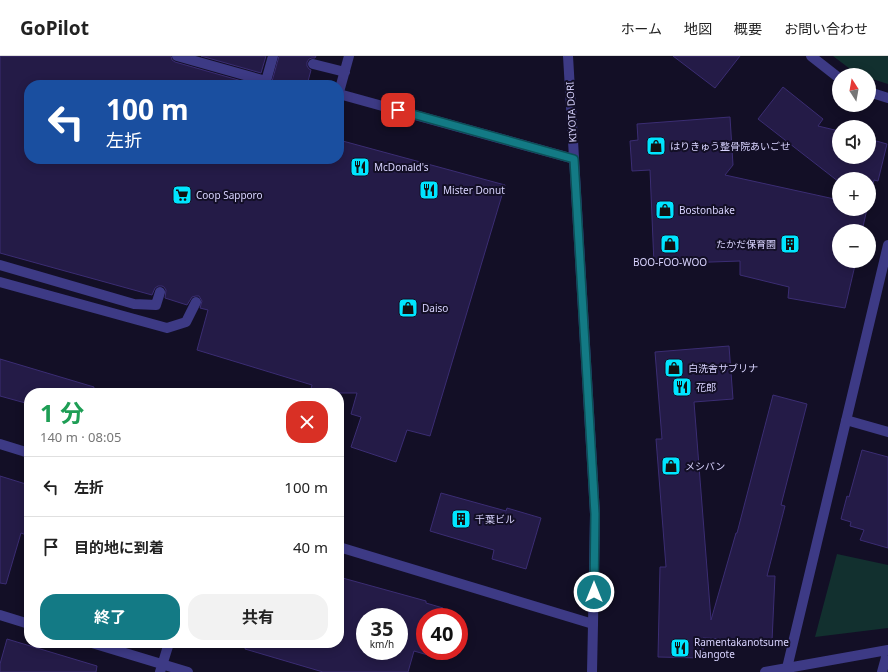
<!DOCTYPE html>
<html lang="ja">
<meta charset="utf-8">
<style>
body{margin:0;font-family:"Noto Sans","Noto Sans JP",sans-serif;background:#f2f2f2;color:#222;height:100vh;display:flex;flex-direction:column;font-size:15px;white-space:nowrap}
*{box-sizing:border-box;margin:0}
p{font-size:13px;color:#767676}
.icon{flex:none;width:22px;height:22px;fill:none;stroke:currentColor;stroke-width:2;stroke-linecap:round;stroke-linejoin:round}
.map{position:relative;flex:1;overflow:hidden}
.panel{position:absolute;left:24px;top:332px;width:320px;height:260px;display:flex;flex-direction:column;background:#fff;border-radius:16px;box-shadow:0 2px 10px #0003}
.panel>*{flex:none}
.guide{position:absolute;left:24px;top:24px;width:320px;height:84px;border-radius:16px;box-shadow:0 2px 10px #0003;background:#1a4fa0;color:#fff;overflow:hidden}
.needle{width:26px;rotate:349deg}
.fabs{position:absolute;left:832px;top:12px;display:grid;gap:8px}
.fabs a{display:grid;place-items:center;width:44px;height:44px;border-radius:50%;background:#fff;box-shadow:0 2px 10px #0003;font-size:20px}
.speed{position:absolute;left:356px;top:552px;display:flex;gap:8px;font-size:20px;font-weight:700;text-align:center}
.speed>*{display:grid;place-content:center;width:52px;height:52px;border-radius:50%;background:#fff;box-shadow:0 2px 10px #0003;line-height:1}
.speed small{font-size:10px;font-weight:400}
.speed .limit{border:6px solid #d22;background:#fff;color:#111}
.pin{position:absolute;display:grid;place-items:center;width:34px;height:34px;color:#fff;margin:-17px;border-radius:8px;box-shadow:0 2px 6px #0006}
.me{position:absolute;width:44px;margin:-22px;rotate:0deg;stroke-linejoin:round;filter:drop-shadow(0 0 3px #0008)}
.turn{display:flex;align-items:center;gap:14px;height:84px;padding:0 16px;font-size:18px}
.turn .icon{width:52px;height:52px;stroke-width:2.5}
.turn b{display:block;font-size:28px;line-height:34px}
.round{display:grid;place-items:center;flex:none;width:42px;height:42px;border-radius:16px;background:#f2f2f2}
.head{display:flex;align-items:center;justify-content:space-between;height:68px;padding:0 16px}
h1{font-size:24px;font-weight:700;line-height:30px;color:#1e9e55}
.cta{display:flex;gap:8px;margin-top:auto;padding:8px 16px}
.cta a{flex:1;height:46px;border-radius:16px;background:#137a85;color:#fff;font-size:16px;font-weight:700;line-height:46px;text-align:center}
.cta a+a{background:#f2f2f2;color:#222}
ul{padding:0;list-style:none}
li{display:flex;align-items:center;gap:12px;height:60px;padding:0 16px;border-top:1px solid #e0e0e0}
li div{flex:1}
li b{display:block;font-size:15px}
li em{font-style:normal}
header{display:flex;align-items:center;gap:24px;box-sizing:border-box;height:56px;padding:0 20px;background:#fff;border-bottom:1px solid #e0e0e0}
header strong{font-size:19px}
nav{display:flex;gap:22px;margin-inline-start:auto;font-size:14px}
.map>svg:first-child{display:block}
.green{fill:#12302f}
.building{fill:#241b47;stroke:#3b2d73;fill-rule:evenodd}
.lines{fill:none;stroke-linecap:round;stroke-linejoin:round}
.service{stroke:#3d3a85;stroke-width:10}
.minor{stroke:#3d3a85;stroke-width:10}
.tertiary{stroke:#3d3a85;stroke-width:10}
.route-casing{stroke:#0c4f56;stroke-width:10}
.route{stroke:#137a85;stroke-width:7}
.labels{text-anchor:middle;stroke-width:4;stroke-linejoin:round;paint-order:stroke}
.street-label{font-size:10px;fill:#d9d4ff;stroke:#130f26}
.poi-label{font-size:10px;fill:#d9d4ff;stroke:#130f26;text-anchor:start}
</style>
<header>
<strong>GoPilot</strong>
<nav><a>ホーム</a><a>地図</a><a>概要</a><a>お問い合わせ</a></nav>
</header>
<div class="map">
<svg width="888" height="616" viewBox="0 0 888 616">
<rect width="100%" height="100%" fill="#130f26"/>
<path class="green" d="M833,0H888V28L869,22V19H858Z
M837,498L888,509V572L815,581Z"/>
<path class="building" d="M0,0H171L172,4L175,6L256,29H29V103H339V84L505,129L430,380L407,374L396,406L351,391L361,361L351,358L357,337H310L312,329L197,294L208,254L200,252L202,245L199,240H196L192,241L187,249L165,242L166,234L164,231L162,230H158L155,232L152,239L0,197Z
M201,0H266L261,17Z
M279,0H316L315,2H312L309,3L307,6V10L309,13L311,14L307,29H271Z
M673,0H740L715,32Z
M783,31L823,63L818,70L839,75V101H869V83L887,88L878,125L874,124L869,144V123H839V126L758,63Z
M730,61L733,109L725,119L839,144V153H867L862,175H839V205H856L845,252L788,242L789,231L740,219V205L654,208L650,114L632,115L630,85L638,84L637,68Z
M729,290L733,343L694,346L711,564L736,477H737L773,339L807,348L781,449L785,450L767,520H775L772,585L703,582V602L658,601L660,511H666L656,383H662L655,296Z
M0,303L94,331L93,337H29V348L0,340Z
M862,394L888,401V492L860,484L864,474L850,470L851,466L841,463L847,440L849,441Z
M0,420L29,429V480L21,477L6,528L0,527Z
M441,437L506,455L507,452L541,462L526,513L492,503L494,494L430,475Z
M339,521L426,545V547L443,552L440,561H425V595H429L428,599L414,595L408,616H323L245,593L246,587H339ZM365,561H399V595H365Z
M7,583L97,610L96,616H0V608Z"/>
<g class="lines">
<path class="service" d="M177,0L266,25L273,0
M313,8L345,16
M339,36L349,0
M339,38L574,103
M0,209L134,248L156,249L160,236
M0,226L167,272L186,266L196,246"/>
<path class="minor" d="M811,0L839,22
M869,36L888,42
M846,364L888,376
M0,388L29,397
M339,491L593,568
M0,559L29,568
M92,587L188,616
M787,612L888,189
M160,616L169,587
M765,616L888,594
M882,616L888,594"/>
<path class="tertiary" d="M568,0L595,458L593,568L592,616"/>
</g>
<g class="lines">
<g class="route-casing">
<path id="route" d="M398,54L574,103L595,458L594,536"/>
</g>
<use href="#route" class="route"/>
</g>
<defs>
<g id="shop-square" transform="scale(1)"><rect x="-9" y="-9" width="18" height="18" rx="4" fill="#00e5ff" stroke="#130f26"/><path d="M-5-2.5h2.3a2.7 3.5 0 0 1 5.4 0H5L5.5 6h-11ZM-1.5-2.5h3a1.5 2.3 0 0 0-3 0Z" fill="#111"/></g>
<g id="restaurant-square" transform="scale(1)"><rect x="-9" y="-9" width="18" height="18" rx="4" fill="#00e5ff" stroke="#130f26"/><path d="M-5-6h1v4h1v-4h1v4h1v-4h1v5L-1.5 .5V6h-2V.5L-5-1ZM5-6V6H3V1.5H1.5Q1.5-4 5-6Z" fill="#111"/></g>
<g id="supermarket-square" transform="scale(1)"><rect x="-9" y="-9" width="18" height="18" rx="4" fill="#00e5ff" stroke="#130f26"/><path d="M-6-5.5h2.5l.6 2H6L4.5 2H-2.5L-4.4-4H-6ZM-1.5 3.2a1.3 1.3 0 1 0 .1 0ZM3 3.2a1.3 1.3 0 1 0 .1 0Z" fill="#111"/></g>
<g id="building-square" transform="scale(1)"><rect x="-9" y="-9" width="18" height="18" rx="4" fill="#00e5ff" stroke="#130f26"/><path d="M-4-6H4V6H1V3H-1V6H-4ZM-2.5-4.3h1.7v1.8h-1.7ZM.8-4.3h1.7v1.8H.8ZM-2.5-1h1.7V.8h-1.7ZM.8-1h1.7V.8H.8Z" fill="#111"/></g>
</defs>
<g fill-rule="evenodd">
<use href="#shop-square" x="656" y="90"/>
<use href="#restaurant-square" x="360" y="111"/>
<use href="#restaurant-square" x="429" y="134"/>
<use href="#supermarket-square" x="182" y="139"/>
<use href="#shop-square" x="665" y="154"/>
<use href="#shop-square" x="670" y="188"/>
<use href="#building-square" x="790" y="188"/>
<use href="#shop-square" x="408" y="252"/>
<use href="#shop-square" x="674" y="312"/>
<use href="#restaurant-square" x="682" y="331"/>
<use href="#shop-square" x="671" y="410"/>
<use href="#building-square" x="461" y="463"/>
<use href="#restaurant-square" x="680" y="592"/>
</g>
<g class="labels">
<g class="street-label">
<text transform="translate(571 56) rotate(-93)" y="4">KIYOTA DORI</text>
</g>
<g class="poi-label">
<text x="670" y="94">はりきゅう整骨院あいごせ</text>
<text x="374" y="115">McDonald's</text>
<text x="443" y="138">Mister Donut</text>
<text x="196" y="143">Coop Sapporo</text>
<text x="679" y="158">Bostonbake</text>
<text x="776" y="192" text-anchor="end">たかだ保育園</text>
<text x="670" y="210" text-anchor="middle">BOO-FOO-WOO</text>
<text x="422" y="256">Daiso</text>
<text x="688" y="316">白洗舎サブリナ</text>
<text x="696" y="335">花郎</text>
<text x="685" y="414">メシパン</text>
<text x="475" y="467">千葉ビル</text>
<text x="694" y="590">Ramentakanotsume<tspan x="694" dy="12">Nangote</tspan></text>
</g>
</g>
</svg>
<div class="fabs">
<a><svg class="needle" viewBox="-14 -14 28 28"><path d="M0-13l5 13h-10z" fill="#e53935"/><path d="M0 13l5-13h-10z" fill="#767676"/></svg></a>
<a><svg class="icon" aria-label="sound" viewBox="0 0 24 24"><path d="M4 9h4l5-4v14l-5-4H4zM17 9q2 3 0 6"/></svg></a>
<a>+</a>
<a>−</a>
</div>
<div class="speed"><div>35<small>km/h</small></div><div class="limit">40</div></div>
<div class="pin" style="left:398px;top:54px;background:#d93025"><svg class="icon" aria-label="arrive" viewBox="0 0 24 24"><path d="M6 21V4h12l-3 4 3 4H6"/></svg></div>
<svg class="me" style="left:594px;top:536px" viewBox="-20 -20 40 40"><circle r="17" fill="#137a85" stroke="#fff" stroke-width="3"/><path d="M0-11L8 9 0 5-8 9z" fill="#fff"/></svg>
<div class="guide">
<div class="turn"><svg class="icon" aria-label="left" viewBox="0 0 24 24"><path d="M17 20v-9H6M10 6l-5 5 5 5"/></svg><div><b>100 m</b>左折</div></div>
</div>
<section class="panel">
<div class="head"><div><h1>1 分</h1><p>140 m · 08:05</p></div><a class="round" style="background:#d93025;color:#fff"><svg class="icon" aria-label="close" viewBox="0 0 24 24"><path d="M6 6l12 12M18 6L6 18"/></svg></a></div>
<ul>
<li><svg class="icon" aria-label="left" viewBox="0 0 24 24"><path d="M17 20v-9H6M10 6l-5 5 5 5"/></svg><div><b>左折</b></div><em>100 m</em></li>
<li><svg class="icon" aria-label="arrive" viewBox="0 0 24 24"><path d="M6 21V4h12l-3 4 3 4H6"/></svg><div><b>目的地に到着</b></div><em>40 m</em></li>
</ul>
<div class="cta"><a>終了</a><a>共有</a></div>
</section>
</div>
